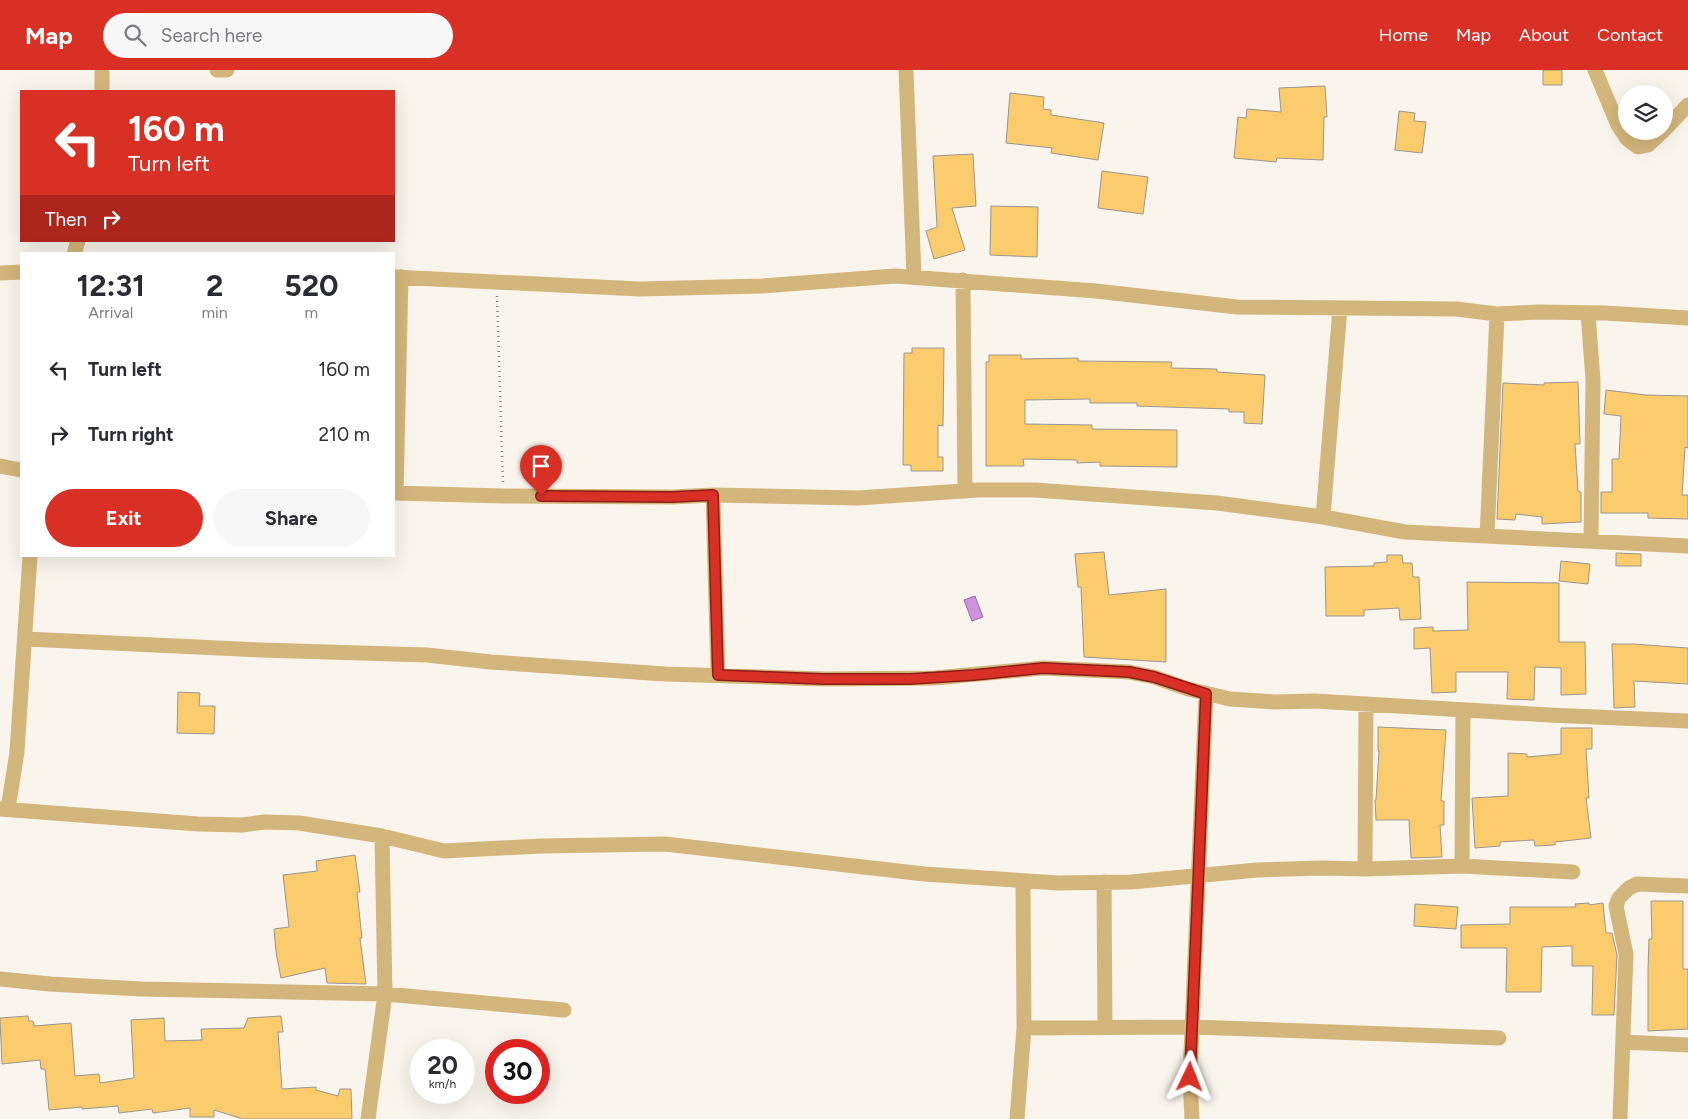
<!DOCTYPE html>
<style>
body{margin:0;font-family:Figtree,sans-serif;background:#f7f7f7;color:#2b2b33;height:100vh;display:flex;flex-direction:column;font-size:19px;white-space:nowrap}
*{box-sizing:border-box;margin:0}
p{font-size:16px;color:#7c7c81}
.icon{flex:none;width:28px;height:28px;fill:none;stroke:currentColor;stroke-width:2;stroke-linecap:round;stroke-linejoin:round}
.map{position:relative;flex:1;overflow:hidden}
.sheet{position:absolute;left:20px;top:182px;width:375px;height:305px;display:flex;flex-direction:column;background:#fff;border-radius:0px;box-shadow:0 5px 20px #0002}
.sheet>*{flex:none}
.top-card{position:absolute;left:20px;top:20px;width:375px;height:152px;border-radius:0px;box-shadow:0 5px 20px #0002;background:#d93025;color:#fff;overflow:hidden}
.fabs{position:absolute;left:1618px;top:15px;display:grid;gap:10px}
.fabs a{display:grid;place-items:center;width:55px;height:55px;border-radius:50%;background:#fff;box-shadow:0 5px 20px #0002;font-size:25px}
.speed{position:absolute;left:410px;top:969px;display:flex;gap:10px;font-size:25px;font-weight:700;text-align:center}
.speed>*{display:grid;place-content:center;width:65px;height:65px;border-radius:50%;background:#fff;box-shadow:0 5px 20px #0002;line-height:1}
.speed small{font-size:12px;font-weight:400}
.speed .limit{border:8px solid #d22;background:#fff;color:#111}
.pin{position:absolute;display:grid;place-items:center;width:42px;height:42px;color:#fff;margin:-51px -21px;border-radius:50% 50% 50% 0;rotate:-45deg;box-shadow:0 0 5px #0007}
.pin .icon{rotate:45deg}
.me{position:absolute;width:55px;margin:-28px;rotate:2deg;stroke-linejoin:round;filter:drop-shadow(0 0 4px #0008)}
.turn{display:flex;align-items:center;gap:18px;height:105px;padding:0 25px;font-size:22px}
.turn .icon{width:65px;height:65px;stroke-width:2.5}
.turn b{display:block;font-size:35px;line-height:42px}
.then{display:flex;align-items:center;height:48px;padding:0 25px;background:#0003;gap:10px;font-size:19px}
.eta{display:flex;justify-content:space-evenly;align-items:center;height:85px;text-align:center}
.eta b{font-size:30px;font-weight:700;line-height:35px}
.primary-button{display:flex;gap:10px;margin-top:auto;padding:10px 25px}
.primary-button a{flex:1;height:58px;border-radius:30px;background:#d93025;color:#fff;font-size:20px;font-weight:700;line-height:58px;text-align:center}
.primary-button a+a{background:#f7f7f7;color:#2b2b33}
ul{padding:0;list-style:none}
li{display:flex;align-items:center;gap:15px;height:65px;padding:0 25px}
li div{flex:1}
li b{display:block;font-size:19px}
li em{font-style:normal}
header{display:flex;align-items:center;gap:30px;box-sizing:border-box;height:70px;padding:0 25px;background:#d93025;color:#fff}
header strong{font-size:24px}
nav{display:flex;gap:28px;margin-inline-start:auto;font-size:18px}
.search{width:350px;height:45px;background:#f7f7f7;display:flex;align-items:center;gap:12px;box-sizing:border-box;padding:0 18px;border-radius:28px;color:#7c7c81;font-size:19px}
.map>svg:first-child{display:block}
.water{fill:#cf92de;stroke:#976ca0}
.building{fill:#fbcc6d;stroke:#9a968e}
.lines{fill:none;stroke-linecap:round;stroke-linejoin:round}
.path{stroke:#86827c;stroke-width:2.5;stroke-dasharray:1 4;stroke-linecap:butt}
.minor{stroke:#d3b67b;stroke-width:15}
.route-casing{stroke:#8d1f18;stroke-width:12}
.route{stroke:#d93025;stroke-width:9}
</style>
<header>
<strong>Map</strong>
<div class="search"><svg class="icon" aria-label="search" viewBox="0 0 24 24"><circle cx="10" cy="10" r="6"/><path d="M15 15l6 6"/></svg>Search here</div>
<nav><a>Home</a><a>Map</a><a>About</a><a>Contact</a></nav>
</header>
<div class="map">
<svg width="1688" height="1049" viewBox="0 0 1688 1049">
<rect width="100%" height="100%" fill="#faf5ec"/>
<path class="water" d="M975,526L983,547L972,551L964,530Z"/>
<path class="building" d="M1543,0H1562V15H1543Z
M1325,16L1327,47H1324L1323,90L1277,88L1276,92L1234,88L1238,47L1246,48L1247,39L1281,42L1279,18Z
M1010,23L1044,27L1043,39L1051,40V45L1104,53L1098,90L1051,83L1052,78L1006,73Z
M1399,41L1415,43L1414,51L1426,52L1422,83L1395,80Z
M973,84L976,136L952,138L965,180L934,189L926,161L937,157L933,86Z
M1102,101L1148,107L1143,144L1098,138Z
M991,136L1038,137L1037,187L990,185Z
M912,278H944L943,356L938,355V387H943V401H911V395H903L904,283H912Z
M989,285H1021V289L1078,288V291L1172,292L1171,298L1217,299V302L1265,305L1262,354L1244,353V342H1229V339L1137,336V333H1090V329L1025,330V354L1092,355V359L1177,360V397L1100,396V392L1077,393V390L1023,389L1024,396H986V292H989Z
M1578,312L1580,374H1575L1578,421L1581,422V452L1542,454V447L1516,444L1515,450L1497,449L1503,313L1544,315V313Z
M1606,320L1646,325L1688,326V378L1685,377L1682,425H1688V449L1648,448V443H1601V422H1612V389H1619L1621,346L1604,344Z
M1104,482L1109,525L1166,519V592L1084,587L1081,517H1078L1075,484Z
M1616,483L1641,484V496H1616Z
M1387,485H1402L1403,493H1412L1413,507H1419L1421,549L1400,550L1399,538L1364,540V546H1326L1325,497L1374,496V493L1387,492Z
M1561,491L1590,494L1588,514L1559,511Z
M1467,512L1559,513V572H1585L1586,624L1561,625V598L1535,597L1534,630L1507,629L1508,602H1456V622L1432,623L1430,578L1414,579V558L1433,557V561L1468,560Z
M1612,574H1633L1688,578V614L1634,611L1635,637L1614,638Z
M178,622L200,623L199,636H215L214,664L177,663Z
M1378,657L1446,660L1441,731H1444V755H1440L1442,787L1411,788L1409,750H1376L1375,730H1376L1379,681H1378Z
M1561,658H1592V679H1586L1589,728H1586L1591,768L1555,772V775L1535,776L1534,770L1500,772V776L1475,778L1472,728L1508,726V683L1527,684V687L1561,684Z
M355,785L360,822H357L362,868H360L366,914L327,913L325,898L281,908L276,882L274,859L289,857L283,805L317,801L316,791Z
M1651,831H1683V899H1688V959L1648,961V900L1649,869H1652Z
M1589,833V835L1603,833L1606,863H1612L1617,885L1614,945H1592L1593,896H1572V876L1542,877L1541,922H1506L1507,878H1461V855L1510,854V837H1576L1575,834Z
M1415,834L1458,837L1456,859L1414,856Z
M28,946L29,951H33L34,956L71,953L75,1006L99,1004L100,1013L134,1008L131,950L164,948L165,971L202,970L201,959L244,958L248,948L281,946L283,962H278L282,1019L316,1017V1020L338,1026L340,1019H351L352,1049H243L214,1040V1047H190V1038L153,1043L152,1039L119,1043L118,1036L82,1039V1037L49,1040L45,999H41L40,990L2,994L0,948Z"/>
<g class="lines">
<path class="path" d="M497,226L503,413"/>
<path class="minor" d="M217,0H227
M906,0L914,206
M1595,0L1618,55L1627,69L1638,77L1648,75L1663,61
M102,21V0
M1664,60L1688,35
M74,184L78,171
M0,203L21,202
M394,207L640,219L762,216L895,206L1096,221L1237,237L1456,239L1497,244L1539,242L1605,243L1688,248
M963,210L965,421
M1588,243L1593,310L1591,471
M0,396L21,400
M394,423L503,426L672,427L713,425L857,428L978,420H1035L1217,433L1323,447L1405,462L1688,476
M396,423L401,207
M713,425L718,605
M1323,447L1340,238
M1487,466L1497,244
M26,569L261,580L427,585L491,592L665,604L824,609L935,608L1043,598L1129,602L1154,607L1188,619L1230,629L1275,632L1315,631L1549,645L1688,651
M0,739L198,754L242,755L264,752L299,753L382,766L444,781L541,776L665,774L924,804L1058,813L1131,812L1257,800L1323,798L1365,799L1462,796L1573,802
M8,739L17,682L30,486
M1462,796L1463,640
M1365,799L1366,634
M1104,812L1105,958
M0,909L50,914L141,919L385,924L564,940
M1024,958L1192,957L1499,968
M1623,972L1688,975
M368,1049L385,924L382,766
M1017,1049L1024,958L1023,811
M1192,1049L1190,1007L1206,624
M1620,1049L1626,884L1616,836L1619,828L1629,818L1637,814L1688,816"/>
</g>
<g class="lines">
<g class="route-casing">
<path id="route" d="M541,426L672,427L713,425L718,605L824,609H910L974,605L1043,598L1129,602L1154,607L1206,624L1190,1007"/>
</g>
<use href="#route" class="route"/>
</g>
</svg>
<div class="fabs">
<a><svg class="icon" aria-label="layers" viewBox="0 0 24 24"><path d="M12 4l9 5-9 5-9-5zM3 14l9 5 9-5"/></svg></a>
</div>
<div class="speed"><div>20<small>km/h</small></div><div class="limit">30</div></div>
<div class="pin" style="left:541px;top:426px;background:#d93025"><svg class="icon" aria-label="arrive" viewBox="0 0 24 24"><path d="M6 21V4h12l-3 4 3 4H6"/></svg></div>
<svg class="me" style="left:1190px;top:1007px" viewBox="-20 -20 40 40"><path d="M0-17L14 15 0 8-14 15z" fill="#d93025" stroke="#fff" stroke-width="4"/></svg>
<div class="top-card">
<div class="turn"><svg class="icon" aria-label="left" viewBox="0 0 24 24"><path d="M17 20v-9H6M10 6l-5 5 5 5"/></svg><div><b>160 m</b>Turn left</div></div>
<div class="then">Then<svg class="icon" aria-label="right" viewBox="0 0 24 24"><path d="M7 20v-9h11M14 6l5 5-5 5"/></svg></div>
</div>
<section class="sheet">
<div class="eta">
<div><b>12:31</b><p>Arrival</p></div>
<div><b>2</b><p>min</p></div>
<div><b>520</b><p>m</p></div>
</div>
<ul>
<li><svg class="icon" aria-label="left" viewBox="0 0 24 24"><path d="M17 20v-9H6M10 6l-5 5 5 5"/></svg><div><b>Turn left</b></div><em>160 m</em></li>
<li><svg class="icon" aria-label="right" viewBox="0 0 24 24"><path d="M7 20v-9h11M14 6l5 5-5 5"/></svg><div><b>Turn right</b></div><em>210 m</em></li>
</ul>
<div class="primary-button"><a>Exit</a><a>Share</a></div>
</section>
</div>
